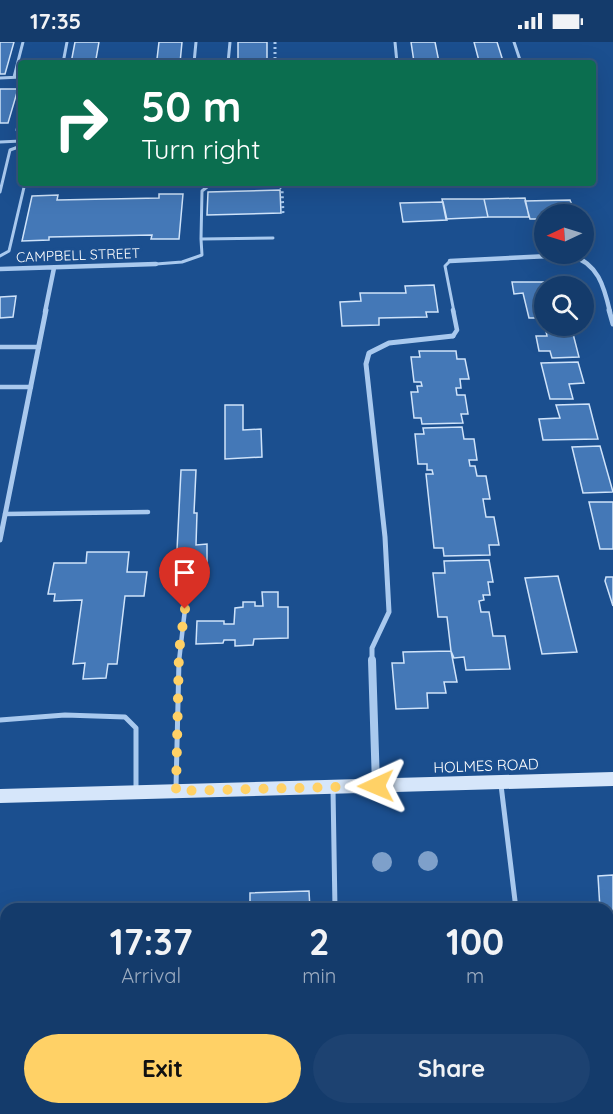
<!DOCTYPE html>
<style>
body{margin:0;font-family:Quicksand,sans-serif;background:#1d4271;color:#f1f3f6;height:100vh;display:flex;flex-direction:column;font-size:22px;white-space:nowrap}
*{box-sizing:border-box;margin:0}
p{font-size:20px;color:#9dadc1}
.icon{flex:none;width:33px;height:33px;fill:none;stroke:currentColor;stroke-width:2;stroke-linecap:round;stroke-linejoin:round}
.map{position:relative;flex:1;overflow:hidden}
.side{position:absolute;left:0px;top:861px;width:614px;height:212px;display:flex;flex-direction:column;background:#143b6b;border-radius:18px 18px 0 0;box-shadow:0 6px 24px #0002,0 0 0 2px #33557e}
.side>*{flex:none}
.guide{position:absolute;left:18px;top:18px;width:578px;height:126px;border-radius:6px;box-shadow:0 6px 24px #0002,0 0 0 2px #33557e;background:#0b6e4f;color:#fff;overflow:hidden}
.needle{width:39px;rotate:266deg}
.buttons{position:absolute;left:534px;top:162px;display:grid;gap:12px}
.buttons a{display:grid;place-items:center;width:60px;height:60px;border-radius:50%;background:#143b6b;box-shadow:0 6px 24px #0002,0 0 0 2px #33557e;font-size:30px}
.pin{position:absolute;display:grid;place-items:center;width:51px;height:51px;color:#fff;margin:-62px -26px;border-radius:50% 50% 50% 0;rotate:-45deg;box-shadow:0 0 6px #0007}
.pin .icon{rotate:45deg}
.me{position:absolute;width:66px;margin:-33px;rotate:269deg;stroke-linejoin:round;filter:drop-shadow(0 0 4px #0008)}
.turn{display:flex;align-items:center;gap:21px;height:126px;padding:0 24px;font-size:27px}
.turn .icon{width:78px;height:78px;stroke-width:2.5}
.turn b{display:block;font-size:42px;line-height:51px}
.eta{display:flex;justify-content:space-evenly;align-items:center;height:102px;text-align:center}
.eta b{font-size:36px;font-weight:700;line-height:42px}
.action{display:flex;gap:12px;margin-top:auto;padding:12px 24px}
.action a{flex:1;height:69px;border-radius:36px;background:#ffd166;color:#111;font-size:24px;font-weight:700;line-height:69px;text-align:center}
.action a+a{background:#1d4271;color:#f1f3f6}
.status{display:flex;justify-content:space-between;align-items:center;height:42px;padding:0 30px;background:#143b6b;direction:ltr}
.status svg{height:16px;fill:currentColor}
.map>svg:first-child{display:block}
.building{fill:#4478b7;stroke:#cfe3fa;stroke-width:1.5}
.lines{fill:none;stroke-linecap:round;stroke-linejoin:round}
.path{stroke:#a9c9ee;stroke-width:3;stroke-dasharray:2 3;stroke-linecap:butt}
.lane-far2{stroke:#a9c9ee;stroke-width:3}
.lane-far1{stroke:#a9c9ee;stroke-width:4.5}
.lane{stroke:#a9c9ee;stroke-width:5}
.street-far2{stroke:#a9c9ee;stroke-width:4.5}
.street-far1{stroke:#a9c9ee;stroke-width:5}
.street{stroke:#a9c9ee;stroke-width:8}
.secondary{fill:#d6e6fa;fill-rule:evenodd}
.tree{fill:#7ea0ca}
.route{stroke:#ffd166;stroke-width:10;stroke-dasharray:0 18}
.labels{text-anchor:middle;stroke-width:6;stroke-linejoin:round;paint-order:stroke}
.far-street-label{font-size:14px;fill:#fff;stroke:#1b4f8f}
.street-label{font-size:15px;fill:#fff;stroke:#1b4f8f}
</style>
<div class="status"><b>17:35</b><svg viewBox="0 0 49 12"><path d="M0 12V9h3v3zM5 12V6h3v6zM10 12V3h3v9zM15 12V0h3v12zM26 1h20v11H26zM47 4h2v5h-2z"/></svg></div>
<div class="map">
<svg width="613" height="1072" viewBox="0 0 613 1072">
<rect width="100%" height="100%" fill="#1b4f8f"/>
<path class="building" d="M0,0H14L5,32H0Z
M75,0H99L96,17H102L101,21H71Z
M159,0H182L180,21H150L151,17H157Z
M238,0H267V17H269V21H238Z
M411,0H435L439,20H414Z
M474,0H497L503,19H479Z
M0,47H18L8,81H0Z
M280,148L281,171L207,173L208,150Z
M280,148L281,171L207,173L208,150Z
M159,152H183L179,197H151L152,193L49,195V198L22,199L32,154L58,153L57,158L159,156Z
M525,156L529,175H488L484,157Z
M442,157H484L488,175L446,177Z
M570,158L575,172H544V177H530L525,159Z
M443,160L447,178L403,180L400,161Z
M512,240H553L554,244H544V276H529L523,251L514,252Z
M434,243L438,270H426L427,275L379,276V283L342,284L340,260L361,259L360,251H406L405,244Z
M16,254L13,275L0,276V255Z
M545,284H571L579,315L552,316L550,309H539L536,294H547Z
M419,309H456L457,317H465L469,337H460L461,346H456L457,353H465L468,372H461L463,381L422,382L421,376H414L411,350H418L417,344H422L421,340H414L411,315H420Z
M578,320L584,341L569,342L573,357H550L541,321Z
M589,362L598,397L543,398L539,377L560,376L556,363Z
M225,363H243V388L261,387L262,415L225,417Z
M462,385L464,397H474L477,418H469L470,424H475L477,434H486L490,457H483L486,475H494L499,503H489L490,513L444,514L443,506H434L426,432H433L432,428H427V422H418L415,392H424L423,386Z
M600,404L613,450L583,451L572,405Z
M181,428H196L194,471H197L196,503L207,502V527L176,528Z
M589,460H613V507H600Z
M87,510H129L127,530H147L144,554H125L117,622H108L106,636L83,637L85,621L73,622L82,558L54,559L55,552H48L54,521H86Z
M489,518L493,540H488L490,553H483L484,558L479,559L481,570H489L493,594H505L510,627L466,628L464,615L454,616L451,609L447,575H438L433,531H445L444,519Z
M558,534L577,610L542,612L525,536Z
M606,535H613V564L605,539Z
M262,550H278V565H288V596L254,597L253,603L235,604V598H224L223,601L196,602L197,579H224V582H234L235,566L243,565V560H255V564H263Z
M451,609L457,640H444L446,651H427L428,666L396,667L392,621H404L403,610Z
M613,833V1072H563L562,1066H608V867H600L598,834Z
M309,849L310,867H250V851Z
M467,862L468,867H352V865Z"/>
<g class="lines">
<path class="path" d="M275,0V21
M277,141L282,147L283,173"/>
<path class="lane-far2" d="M395,0L397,21
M514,0L521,21
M63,21L67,0
M194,21L196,0
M228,21L230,0
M14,35L23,0
M0,36L21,35
M21,69L17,88L21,93
M0,100L21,99
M212,141L202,149L201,197L273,196
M0,150L10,108L21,104
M0,214L9,209L25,141
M450,219L445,224L454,270
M156,222L182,220L202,213L201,197"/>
<path class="lane-far1" d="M453,294L457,288L453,268
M0,305H39
M0,345H31
M5,472L148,470
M179,619L185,567"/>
<path class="lane" d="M0,678L65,673L125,675L136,686V749
M501,743L516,867
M176,746L179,618
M333,747L335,867
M0,1026H6
M542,1066V1072"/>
<path class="street-far2" d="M450,219L570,213C598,221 604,244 610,270
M0,227L156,222
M45,270L54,226"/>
<path class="street-far1" d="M609,268L613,282
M0,498L46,268
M372,619V606L389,570L385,495L366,322L369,311L389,301L453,294"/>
<path class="street" d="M372,618L376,743"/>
<path class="secondary" d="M613,730V744L0,761V747Z"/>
</g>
<g class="tree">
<circle cx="428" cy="819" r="10"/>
<circle cx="382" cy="820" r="10"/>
</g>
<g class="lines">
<path class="route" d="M185,567L179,609L176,749L376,744"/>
</g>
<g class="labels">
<g class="far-street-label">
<text transform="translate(78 213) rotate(-2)" y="5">CAMPBELL STREET</text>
</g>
<g class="street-label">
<text transform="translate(486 724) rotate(-2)" y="5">HOLMES ROAD</text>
</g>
</g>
</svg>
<div class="buttons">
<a><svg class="needle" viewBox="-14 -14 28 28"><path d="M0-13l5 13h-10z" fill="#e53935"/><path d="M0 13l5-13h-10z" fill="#9dadc1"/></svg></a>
<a><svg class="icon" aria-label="search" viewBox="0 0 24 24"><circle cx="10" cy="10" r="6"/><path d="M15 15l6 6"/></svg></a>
</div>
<div class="pin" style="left:185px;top:567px;background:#d93025"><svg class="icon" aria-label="arrive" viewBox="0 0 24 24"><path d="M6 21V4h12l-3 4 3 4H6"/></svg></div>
<svg class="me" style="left:376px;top:744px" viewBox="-20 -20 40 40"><path d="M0-17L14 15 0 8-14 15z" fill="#ffd166" stroke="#fff" stroke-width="4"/></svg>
<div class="guide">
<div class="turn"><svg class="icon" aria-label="right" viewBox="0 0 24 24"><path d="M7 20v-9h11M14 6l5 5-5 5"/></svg><div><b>50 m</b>Turn right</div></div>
</div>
<section class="side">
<div class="eta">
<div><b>17:37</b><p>Arrival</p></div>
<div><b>2</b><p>min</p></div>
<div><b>100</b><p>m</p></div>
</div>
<div class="action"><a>Exit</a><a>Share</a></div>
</section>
</div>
